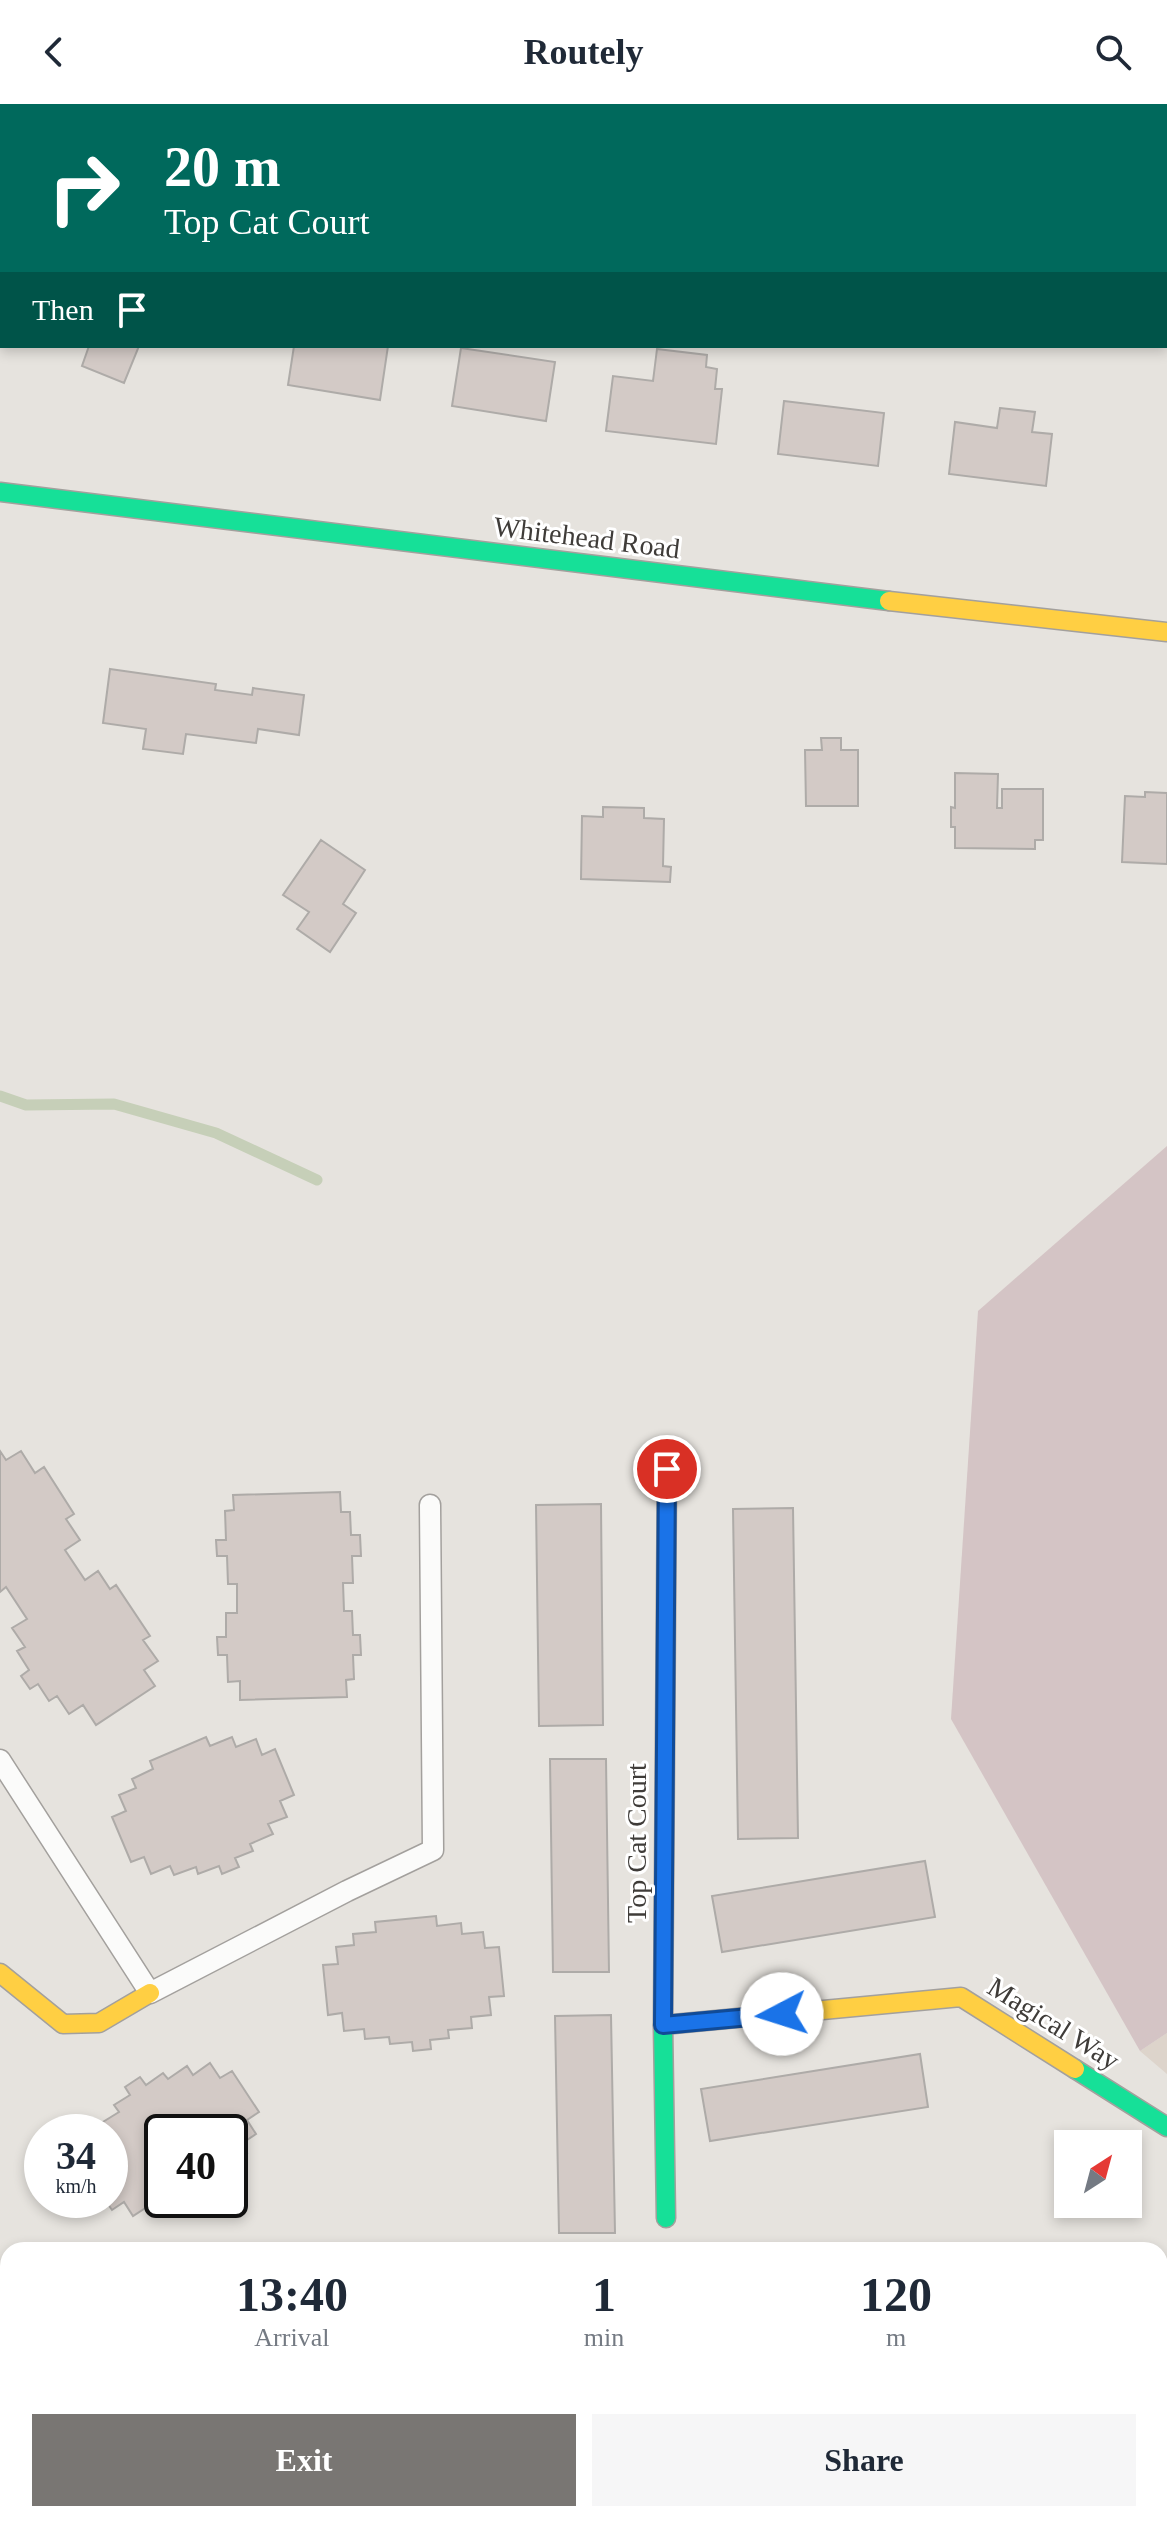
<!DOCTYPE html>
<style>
body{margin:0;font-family:"Times New Roman",serif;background:#f6f6f7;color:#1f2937;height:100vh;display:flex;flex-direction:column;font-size:30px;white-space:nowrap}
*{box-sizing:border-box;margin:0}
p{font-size:26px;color:#747a83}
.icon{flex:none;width:44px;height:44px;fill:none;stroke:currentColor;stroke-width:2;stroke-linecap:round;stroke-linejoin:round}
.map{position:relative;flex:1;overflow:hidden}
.panel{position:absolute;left:0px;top:2138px;width:1168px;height:280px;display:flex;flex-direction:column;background:#fff;border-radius:24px 24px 0 0;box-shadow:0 4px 12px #0003}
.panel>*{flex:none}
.top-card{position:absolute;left:0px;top:0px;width:1168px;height:244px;box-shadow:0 4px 12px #0003;background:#00695c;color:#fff;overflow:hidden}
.needle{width:52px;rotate:36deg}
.controls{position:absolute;left:1054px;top:2026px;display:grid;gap:16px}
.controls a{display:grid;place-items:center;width:88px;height:88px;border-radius:0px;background:#fff;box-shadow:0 4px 12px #0003;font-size:40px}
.speed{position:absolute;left:24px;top:2010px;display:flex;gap:16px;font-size:40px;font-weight:700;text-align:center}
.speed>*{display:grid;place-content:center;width:104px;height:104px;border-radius:50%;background:#fff;box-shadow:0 4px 12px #0003;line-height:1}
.speed small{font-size:20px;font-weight:400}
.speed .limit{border:4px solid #111;border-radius:12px;background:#fff;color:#111}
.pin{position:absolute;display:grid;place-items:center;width:68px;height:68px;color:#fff;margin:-34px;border:4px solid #fff;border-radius:50%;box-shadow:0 2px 8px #0007}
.me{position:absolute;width:88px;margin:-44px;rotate:265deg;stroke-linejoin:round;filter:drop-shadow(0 0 6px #0008)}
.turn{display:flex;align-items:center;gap:28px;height:168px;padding:0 32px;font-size:36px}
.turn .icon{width:104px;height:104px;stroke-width:2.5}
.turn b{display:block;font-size:56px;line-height:68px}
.then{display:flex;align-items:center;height:76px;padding:0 32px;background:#0003;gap:16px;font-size:30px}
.eta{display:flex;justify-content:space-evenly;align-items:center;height:136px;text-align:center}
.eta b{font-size:48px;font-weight:600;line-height:56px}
.action{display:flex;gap:16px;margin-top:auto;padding:16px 32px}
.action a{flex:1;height:92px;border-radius:0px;background:#797673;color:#fff;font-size:32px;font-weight:600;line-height:92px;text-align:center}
.action a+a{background:#f6f6f7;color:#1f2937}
header{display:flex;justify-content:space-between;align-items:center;height:104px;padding:0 32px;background:#fff;font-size:36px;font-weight:600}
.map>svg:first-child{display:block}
.built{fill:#ddd4cb}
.green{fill:#d4c4c5}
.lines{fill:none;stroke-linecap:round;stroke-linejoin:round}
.stream{stroke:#c6cfb8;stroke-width:11}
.building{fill:#d3cac6;stroke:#aeaba8;stroke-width:2}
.lane-casing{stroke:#a3a09d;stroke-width:23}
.street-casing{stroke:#a3a09d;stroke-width:43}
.fast-casing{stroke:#a3a09d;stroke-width:21}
.slow-casing{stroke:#a3a09d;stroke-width:21}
.jam-casing{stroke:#a3a09d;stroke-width:21}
.lane{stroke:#fbfbfa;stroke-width:20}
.street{stroke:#fbfbfa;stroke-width:40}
.fast{stroke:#16e098;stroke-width:18}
.slow{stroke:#ffcf43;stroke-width:18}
.jam{stroke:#f24e42;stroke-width:18}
.route-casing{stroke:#114b97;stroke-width:20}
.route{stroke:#1a73e8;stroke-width:14}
.labels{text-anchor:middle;stroke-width:6;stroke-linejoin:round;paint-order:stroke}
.street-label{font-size:28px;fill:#3f3c39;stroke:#fff}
</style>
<header><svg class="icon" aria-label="back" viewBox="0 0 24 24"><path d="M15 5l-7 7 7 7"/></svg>Routely<svg class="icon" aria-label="search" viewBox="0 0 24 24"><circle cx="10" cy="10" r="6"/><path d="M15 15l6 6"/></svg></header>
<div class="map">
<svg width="1167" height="2418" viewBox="0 0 1167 2418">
<rect width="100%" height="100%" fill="#e6e3de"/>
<path class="built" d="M1167,1929V1970L1140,1947Z
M1167,2334V2418H1065L1075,2410H1160V2340Z"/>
<path class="green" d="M1167,1042V1929L1140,1947L951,1615L978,1207Z"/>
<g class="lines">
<path class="stream" d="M0,992L26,1001L114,1000L216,1029L317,1076"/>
</g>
<path class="building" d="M89,242H139L124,279L82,262Z
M294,242H388L380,296L288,281Z
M461,244L555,258L546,317L452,302Z
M657,245L707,251L706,263L717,265L715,285H722L716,340L606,327L613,272L653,277Z
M784,297L884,309L878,362L778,350Z
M1000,304L1035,308L1032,328L1052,330L1046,382L949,370L955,318L997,324Z
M110,565L216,580L215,586L252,591L253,584L304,591L299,631L258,625L256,639L186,630L183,650L143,645L146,625L103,619Z
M821,634H841V646H858V702H806L805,646H822Z
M955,669L998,670L997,704H1002V685H1043V736H1035V745L955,744V723H951V703L955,704Z
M1145,688L1167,689V760L1122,758L1125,692L1145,693Z
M603,703L644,704V714L664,715L663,762L671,763L670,778L581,775L582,712L603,713Z
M321,736L365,766L343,800L356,809L330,848L297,825L309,808L283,791Z
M0,1347L6,1356L21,1347L35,1369L44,1363L74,1410L66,1415L80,1436L65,1446L85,1476L98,1467L110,1485L116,1481L150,1532L143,1536L158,1557L144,1566L155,1582L96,1621L83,1601L69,1610L57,1592L49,1597L38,1580L30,1585L21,1572L29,1566L17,1547L25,1543L12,1524L27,1515L6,1483L0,1488Z
M340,1388L341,1408H350L351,1431H360L361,1452H352L353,1479H343L344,1507H352L353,1531H360L361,1551H353L354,1575L346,1576L347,1593L240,1596V1577L228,1578L227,1551H218L217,1533H226V1509H237V1480H228L227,1452H217L216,1436H226L225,1407L234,1406L233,1391Z
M601,1400L603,1621L539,1622L536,1401Z
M793,1404L798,1734L738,1735L733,1405Z
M206,1633L210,1642L232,1633L236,1643L256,1635L262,1651L275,1645L294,1691L280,1697L287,1713L268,1720L273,1730L250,1740L253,1747L235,1754L239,1763L222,1770L219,1762L198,1770L196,1763L174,1771L170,1762L151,1770L144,1753L131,1758L112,1713L126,1707L119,1691L136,1684L132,1675L153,1665L150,1657Z
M550,1655H606L609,1868H553Z
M925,1757L935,1813L722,1848L712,1792Z
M436,1812L437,1822L461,1819L462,1830L483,1828L485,1844L499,1843L504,1892L489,1893L491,1911L471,1913L472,1924L448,1926L449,1934L430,1936L431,1945L413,1947L412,1938L390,1940L389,1933L365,1935L364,1925L344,1927L342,1909L328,1911L323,1861L338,1860L336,1843L354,1841L353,1830L376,1828L375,1818Z
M611,1911L615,2129H559L555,1912Z
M920,1950L928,2003L710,2037L701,1985Z
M210,1959L220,1974L232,1967L259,2008L247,2016L256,2030L241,2040L247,2049L230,2061V2028H162V2096H177L156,2109L150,2101L133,2112L124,2098L112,2106L105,2096H110V2028H103L98,2021L119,2008L114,2001L130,1991L125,1983L140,1973L146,1981L163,1969L168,1975L187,1962L193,1971Z
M0,2190L8,2191V2257L0,2256Z
M0,2390L8,2391V2410H92L96,2411L95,2418H0Z
M405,2410H445L448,2418H387Z
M806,2410H841L831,2418H813Z"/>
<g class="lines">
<g class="lane-casing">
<path id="lane" d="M0,1656L150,1889L347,1787L433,1746L430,1401"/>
</g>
<g class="street-casing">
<path id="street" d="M0,2313L8,2315
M307,2410L314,2418"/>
</g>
<g class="fast-casing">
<path id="fast" d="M0,388L889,497
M1075,1965L1167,2023
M666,2114L663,1921L667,1365
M1050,2418L1064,2410"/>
</g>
<g class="slow-casing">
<path id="slow" d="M889,497L1167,528
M0,1869L63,1920L99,1919L150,1889
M663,1921L961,1893L1075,1965"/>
</g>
<g class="jam-casing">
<path id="jam" d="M1160,2356L1167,2350"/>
</g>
<use href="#lane" class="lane"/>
<use href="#street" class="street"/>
<use href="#fast" class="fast"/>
<use href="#slow" class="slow"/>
<use href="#jam" class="jam"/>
</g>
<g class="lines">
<g class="route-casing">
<path id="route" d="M667,1365L663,1921L782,1910"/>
</g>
<use href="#route" class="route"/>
</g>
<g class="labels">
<g class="street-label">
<text transform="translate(587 433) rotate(7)" y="10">Whitehead Road</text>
<text transform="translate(636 1739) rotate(-90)" y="10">Top Cat Court</text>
<text transform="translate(1054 1919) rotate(32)" y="10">Magical Way</text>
</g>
</g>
</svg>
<div class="controls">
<a><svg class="needle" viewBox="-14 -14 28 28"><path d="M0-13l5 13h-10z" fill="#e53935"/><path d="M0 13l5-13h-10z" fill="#747a83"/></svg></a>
</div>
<div class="speed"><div>34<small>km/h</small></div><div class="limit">40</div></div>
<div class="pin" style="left:667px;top:1365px;background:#d93025"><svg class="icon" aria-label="arrive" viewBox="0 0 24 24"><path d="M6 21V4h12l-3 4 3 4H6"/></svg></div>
<svg class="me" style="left:782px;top:1910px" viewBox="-20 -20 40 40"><circle r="19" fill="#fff"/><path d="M0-13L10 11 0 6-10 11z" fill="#1a73e8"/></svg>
<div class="top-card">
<div class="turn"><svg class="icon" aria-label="right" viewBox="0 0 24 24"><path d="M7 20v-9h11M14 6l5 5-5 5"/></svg><div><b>20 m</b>Top Cat Court</div></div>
<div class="then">Then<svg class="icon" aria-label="arrive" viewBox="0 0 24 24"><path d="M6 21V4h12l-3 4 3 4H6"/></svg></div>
</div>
<section class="panel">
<div class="eta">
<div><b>13:40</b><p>Arrival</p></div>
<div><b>1</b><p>min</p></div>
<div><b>120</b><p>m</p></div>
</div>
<div class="action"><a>Exit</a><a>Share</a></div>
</section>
</div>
